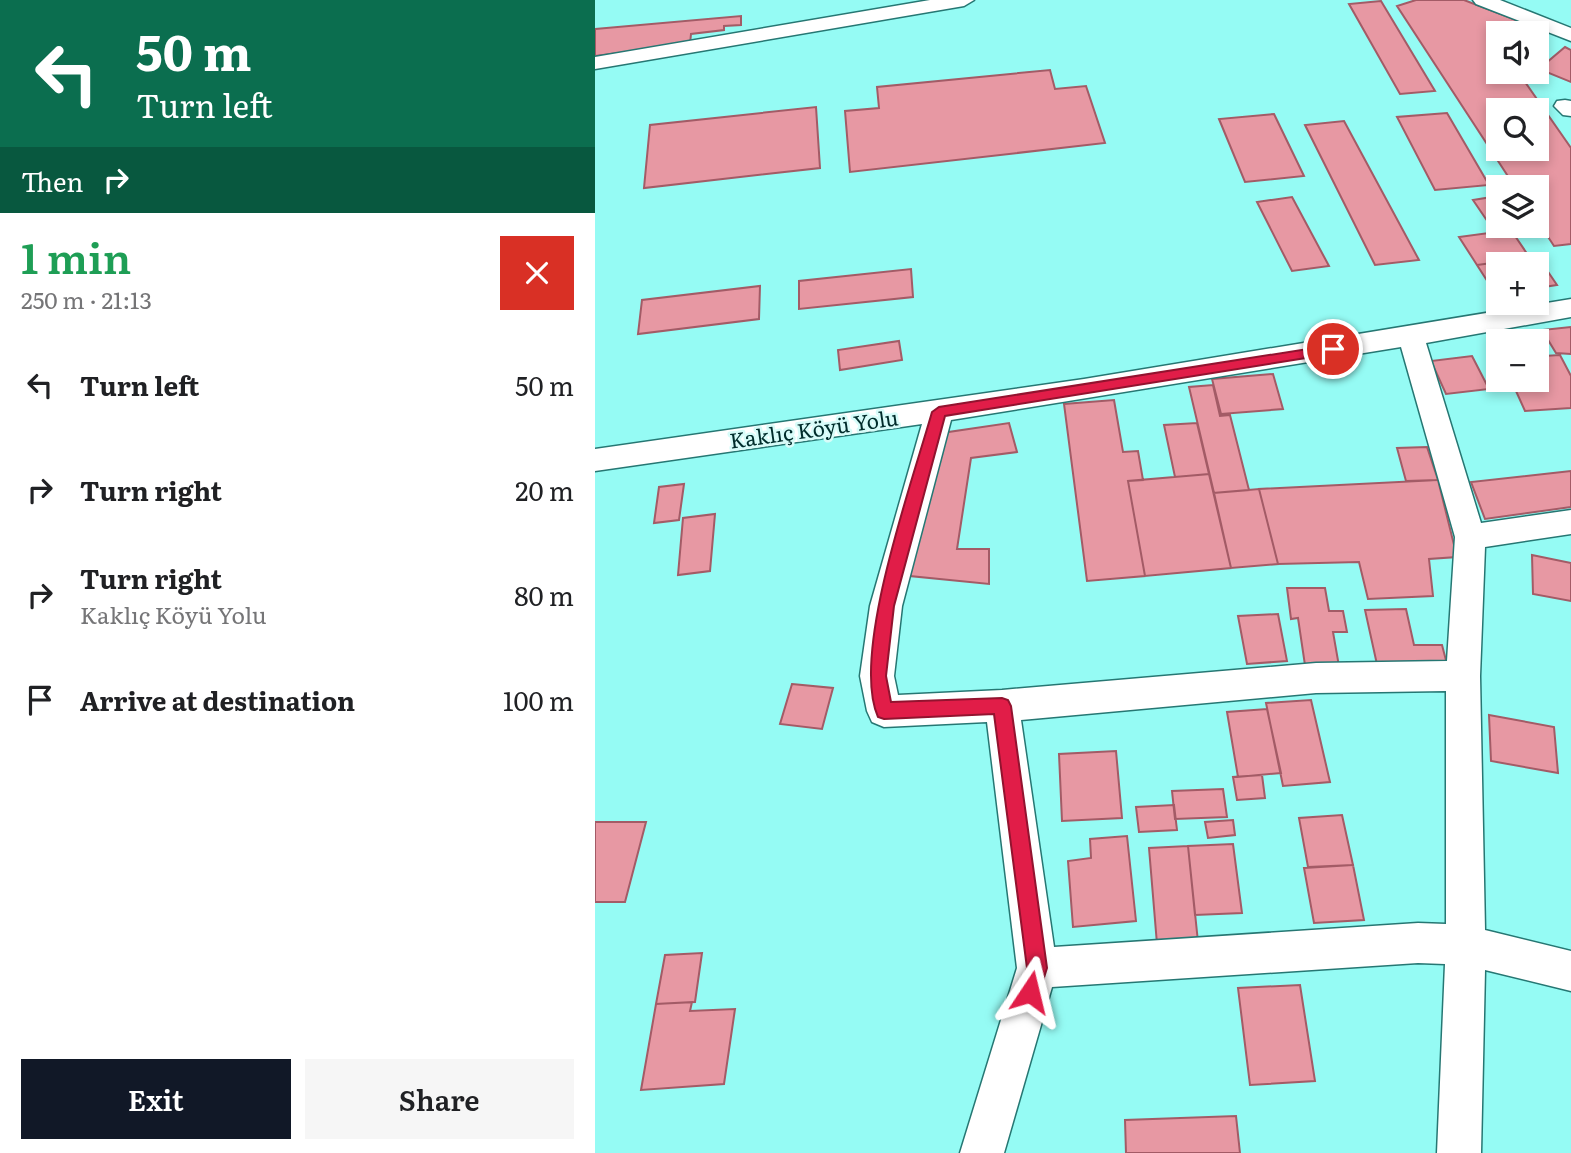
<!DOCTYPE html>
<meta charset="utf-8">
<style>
body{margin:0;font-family:Literata,serif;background:#f6f6f6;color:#202124;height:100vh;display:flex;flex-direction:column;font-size:26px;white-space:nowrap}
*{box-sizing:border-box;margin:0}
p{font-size:23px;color:#757577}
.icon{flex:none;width:38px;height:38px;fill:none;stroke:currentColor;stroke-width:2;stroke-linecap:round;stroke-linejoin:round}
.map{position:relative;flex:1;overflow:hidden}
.panel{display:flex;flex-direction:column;background:#fff;width:595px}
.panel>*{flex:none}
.banner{background:#0b6e4f;color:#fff;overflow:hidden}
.buttons{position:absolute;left:891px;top:21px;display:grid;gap:14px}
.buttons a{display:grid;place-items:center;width:63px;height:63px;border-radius:0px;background:#fff;box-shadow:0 4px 10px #0003;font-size:35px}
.pin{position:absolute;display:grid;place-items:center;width:60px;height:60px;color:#fff;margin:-30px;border:4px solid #fff;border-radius:50%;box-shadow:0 2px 7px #0007}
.me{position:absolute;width:77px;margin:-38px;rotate:10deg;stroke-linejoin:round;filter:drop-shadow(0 0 5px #0008)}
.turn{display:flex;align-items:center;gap:24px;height:147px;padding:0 21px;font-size:32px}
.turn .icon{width:91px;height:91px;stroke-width:2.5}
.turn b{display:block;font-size:49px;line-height:60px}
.then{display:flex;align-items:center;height:66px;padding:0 21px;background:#0003;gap:14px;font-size:26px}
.round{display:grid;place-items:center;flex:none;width:74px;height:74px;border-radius:0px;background:#f6f6f6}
.overview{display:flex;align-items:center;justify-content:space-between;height:119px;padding:0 21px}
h1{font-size:42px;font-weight:600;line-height:52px;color:#1e9e55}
.primary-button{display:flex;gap:14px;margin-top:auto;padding:14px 21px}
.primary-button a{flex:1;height:80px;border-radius:0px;background:#111827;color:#fff;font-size:28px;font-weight:600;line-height:80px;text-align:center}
.primary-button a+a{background:#f6f6f6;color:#202124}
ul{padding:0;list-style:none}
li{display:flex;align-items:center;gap:21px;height:105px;padding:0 21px}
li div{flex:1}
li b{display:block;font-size:26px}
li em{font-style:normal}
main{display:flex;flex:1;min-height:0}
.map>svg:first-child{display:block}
.building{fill:#e798a3;stroke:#a35b66;stroke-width:2;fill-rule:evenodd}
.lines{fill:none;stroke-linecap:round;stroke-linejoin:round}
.minor-casing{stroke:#267773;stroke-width:3}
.minor{fill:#fff;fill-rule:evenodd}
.route{fill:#e11d48;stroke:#92132f;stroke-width:2}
.labels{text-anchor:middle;stroke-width:5;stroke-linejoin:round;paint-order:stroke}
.street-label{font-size:21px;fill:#002c2b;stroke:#d7fcf9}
</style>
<main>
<section class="panel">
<div class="banner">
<div class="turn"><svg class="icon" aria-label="left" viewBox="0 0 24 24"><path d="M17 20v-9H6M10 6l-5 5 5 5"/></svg><div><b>50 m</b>Turn left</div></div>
<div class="then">Then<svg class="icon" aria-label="right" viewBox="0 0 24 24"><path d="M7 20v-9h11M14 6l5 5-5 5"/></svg></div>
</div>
<div class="overview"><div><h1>1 min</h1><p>250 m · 21:13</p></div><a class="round" style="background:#d93025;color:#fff"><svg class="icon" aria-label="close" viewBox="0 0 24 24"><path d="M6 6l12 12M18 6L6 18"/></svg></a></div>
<ul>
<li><svg class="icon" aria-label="left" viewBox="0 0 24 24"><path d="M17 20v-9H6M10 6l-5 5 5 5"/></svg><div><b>Turn left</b></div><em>50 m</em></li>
<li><svg class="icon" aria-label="right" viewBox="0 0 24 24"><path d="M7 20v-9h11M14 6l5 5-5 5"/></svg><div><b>Turn right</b></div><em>20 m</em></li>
<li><svg class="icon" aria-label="right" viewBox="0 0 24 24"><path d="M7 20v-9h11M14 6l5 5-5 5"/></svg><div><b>Turn right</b><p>Kaklıç Köyü Yolu</p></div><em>80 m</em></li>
<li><svg class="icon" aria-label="arrive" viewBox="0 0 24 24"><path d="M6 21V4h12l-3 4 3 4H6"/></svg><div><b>Arrive at destination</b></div><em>100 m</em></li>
</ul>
<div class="primary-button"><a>Exit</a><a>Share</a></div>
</section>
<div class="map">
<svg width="976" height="1153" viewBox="0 0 976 1153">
<rect width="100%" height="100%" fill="#95fbf4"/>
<path class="building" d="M821,0H869L934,25L893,28L903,43V72H923L976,148V244L959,246L942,220V187H920L802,6ZM903,110H942V149H903Z
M786,1L840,91L805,94L754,4Z
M146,16V25L129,26V30L96,34L95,44L0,56V29Z
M970,47L976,50V82L944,69Z
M455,70L460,89L491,86L510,143L255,172L250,111L284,108L282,87Z
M221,107L225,168L49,188L55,125Z
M852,113L894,185L840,190L802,117Z
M679,114L709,176L650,182L624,119Z
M749,121L824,260L780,265L710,125Z
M903,196V224L895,225L878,200Z
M697,197L734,266L697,271L662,202Z
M916,230L935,258L882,265L864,237Z
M943,257L962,285L942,288V264H903V293H900L882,265Z
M316,269L318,297L204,309V281Z
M165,286L164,319L43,334L47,300Z
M976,327V354L961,353L947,330Z
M304,341L307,360L245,370L243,350Z
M944,345L949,356L965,355L976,376V408L930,411L916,380H942V346Z
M877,356L894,389L851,394L836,361Z
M678,374L688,409L626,414L617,379Z
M618,385L625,416L635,415L654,490L619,493L594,387Z
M519,400L528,452L543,451L548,480L533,481L550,576L492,581L469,404Z
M414,423L422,452L376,458L362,549H394V584L315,576L347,433Z
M602,423L614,474L580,477L569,425Z
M832,447L843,480L811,481L802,448Z
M976,471V507L890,519L876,482Z
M614,474L636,568L550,576L533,481Z
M843,480L862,557L834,559L838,596L773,599L764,562L683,564L664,489Z
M89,484L84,520L59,523L64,487Z
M664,489L683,564L636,568L619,493Z
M120,514L115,571L83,575L88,518Z
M937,555L976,563V601L938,594Z
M692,588H730L734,611H748L752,632H738L745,672H711L703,618L696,619Z
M811,609L819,645H847L853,668L783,669L770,610Z
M683,614L692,661L652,664L643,616Z
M197,684L238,688L227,729L185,724Z
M716,700L735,782L688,786L671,703Z
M672,709L686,773L643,777L632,712Z
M894,715L959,727L963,773L896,761Z
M521,751L527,818L467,821L464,754Z
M667,775L670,798L642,800L638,777Z
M628,789L632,817L580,819L577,791Z
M579,805L582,830L544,832L541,807Z
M747,815L758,865L713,867L704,818Z
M638,820L640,835L613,838L610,822Z
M0,822H51L30,902H0Z
M532,836L541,921L478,927L473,861L496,858L495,839Z
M638,844L647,913L600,915L593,846Z
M593,846L603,942L562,944L554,848Z
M758,865L769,920L719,923L709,868Z
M107,953L100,1002L61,1004L70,955Z
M705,985L720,1081L655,1085L643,988Z
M97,1002L95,1011L140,1009L129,1084L46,1090L61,1004Z
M641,1116L645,1153H531L530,1120Z"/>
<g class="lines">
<g class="minor-casing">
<path id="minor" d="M335,0H379L369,6L0,69V57Z
M878,0H905L976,28V41L881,4Z
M970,100L976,101V116L968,115L959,106L962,101Z
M976,299V317L831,343L886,523L976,510V534L890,547L885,676L890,930L976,951V991L890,970L886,1153H842L850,964L823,963L457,987L409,1153H365L422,968L392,722L289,727L277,722L272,711L265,676L275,606L327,424L0,471V449L489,379ZM806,347L860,537L852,661L721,663L407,690L303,695L299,676L307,606L356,420ZM851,691V924L823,923L459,947L426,720L721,693Z"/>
</g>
<use href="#minor" class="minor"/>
</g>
<path class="route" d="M738,345L744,349L742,353L350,416L299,606L291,676L296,702L407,698L413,700L416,706L452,968L442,1000L435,1003L428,1000L425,992L432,968L399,714L289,719L283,717C255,654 318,480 337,412L344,407Z"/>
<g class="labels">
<g class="street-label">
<text transform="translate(219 430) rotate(-8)" y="7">Kaklıç Köyü Yolu</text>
</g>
</g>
</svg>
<div class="buttons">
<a><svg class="icon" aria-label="sound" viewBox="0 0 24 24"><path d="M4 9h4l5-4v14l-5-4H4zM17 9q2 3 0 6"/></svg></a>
<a><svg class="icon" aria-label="search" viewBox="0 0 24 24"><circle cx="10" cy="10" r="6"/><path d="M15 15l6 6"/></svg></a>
<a><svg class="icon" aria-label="layers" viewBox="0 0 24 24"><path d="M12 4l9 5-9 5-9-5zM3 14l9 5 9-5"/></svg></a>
<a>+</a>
<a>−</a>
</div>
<div class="pin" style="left:738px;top:349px;background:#d93025"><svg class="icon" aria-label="arrive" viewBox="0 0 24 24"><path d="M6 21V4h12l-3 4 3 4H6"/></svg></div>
<svg class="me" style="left:435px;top:992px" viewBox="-20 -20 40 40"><path d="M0-17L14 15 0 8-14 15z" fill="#e11d48" stroke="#fff" stroke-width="4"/></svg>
</div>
</main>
